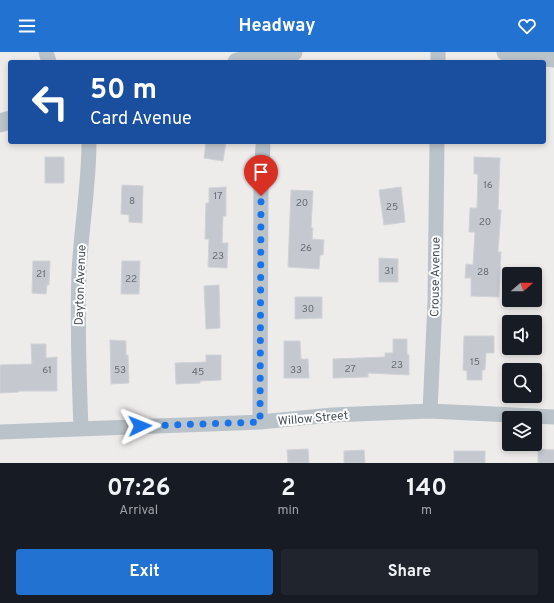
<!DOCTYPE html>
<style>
body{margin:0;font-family:Overpass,sans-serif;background:#20242c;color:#f1f3f6;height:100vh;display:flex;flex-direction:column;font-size:15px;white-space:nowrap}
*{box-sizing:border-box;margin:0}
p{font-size:13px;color:#9ea1a6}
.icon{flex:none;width:22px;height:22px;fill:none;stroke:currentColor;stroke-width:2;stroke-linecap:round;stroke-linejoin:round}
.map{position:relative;height:411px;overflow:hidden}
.sheet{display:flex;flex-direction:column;background:#171b24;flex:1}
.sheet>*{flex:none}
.guide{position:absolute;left:8px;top:8px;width:538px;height:84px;border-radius:4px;box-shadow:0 2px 6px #0003;background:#1a4fa0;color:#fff;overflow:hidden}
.needle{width:26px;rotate:70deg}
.controls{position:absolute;left:502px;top:215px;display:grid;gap:8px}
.controls a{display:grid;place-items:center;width:40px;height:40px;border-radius:4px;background:#171b24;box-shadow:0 2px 6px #0003;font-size:20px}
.pin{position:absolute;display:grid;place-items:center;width:34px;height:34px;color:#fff;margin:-41px -17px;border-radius:50% 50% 50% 0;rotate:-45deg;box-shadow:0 0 4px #0007}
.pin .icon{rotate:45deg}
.me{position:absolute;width:44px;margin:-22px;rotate:88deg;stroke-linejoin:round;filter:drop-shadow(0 0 3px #0008)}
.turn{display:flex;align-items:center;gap:14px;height:84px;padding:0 16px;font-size:18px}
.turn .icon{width:52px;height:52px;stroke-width:2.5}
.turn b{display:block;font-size:28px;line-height:34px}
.eta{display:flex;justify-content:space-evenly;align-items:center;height:68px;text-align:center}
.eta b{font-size:24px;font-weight:700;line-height:28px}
.button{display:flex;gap:8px;margin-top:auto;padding:8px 16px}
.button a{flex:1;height:46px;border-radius:4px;background:#2273d1;color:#fff;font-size:16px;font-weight:700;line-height:46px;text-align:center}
.button a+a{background:#20242c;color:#f1f3f6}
header{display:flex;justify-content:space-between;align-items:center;height:52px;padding:0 16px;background:#2273d1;color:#fff;font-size:18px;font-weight:700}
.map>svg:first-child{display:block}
.building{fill:#c5c8ce;stroke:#cfd2d7}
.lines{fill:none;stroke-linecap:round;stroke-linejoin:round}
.minor{stroke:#bac3ca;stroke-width:15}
.tertiary{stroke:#bac3ca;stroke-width:19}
.route{stroke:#1a73e8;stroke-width:7;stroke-dasharray:0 12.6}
.labels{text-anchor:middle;stroke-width:4;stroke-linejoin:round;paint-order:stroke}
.number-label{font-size:10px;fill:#656d75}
.street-label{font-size:12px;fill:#454f57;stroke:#fff}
</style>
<header><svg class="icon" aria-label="menu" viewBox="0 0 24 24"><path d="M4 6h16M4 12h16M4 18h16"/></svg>Headway<svg class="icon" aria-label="heart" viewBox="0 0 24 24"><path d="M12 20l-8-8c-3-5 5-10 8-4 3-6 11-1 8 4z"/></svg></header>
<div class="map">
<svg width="554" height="411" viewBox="0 0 554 411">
<rect width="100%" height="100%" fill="#eeebeb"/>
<path class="building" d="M206,90H226L223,109L204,106Z
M45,105H64V131H45Z
M474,105L500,106L498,158H501L498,200H501L499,245L471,244V226H465L466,212L473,213L475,180H469L470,156H477L478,122H474Z
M122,133L143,134L142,171L129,170V163L121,162Z
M226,135V164H223L222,191H228L227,216L208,215L209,187H205L206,151H209V136Z
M401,135L405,170L384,173L379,138Z
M291,138L313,139L311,176H313L312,187L324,188L323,203H320L319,217L288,215Z
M379,206L398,207V230H379Z
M33,209H50L49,233H47L46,242L32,241Z
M122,209H140L139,242H121Z
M219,233L220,276L206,277L204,234Z
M295,245H322V266L295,267Z
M464,284H494V301H486L485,318H482V328H467V319L463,318Z
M393,287H407V302L409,303V323L368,321V325L333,326V307L385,305V301H393Z
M110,288L126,289V303H128L129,331L111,332Z
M284,289H300L301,307H308L309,326H284Z
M31,292H46V306L57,305V339H19V340L0,341V313L32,312Z
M206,303H221V328L200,329V331L176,332L175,311L206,310Z
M308,397L309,411H288L287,398Z
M538,397L554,398V411H538Z
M364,398L365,411H344V399Z
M454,399H485V411H454Z"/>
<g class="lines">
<path class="minor" d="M46,0L49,10
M438,10V0
M430,359L435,250L437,90
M260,370L261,128L263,94
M81,377C79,325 77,273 79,221C81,177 89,134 89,90
M0,380L260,370L332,363L430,359L554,365"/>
<path class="tertiary" d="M506,0L554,6
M237,10L293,0
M0,71L10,68"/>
</g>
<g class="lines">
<path class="route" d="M140,374L260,370L261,144"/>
</g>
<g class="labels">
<g class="number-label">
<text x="488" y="136">16</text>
<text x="218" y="147">17</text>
<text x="132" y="152">8</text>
<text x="302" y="154">20</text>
<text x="392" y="158">25</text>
<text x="485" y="173">20</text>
<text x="306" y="199">26</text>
<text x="218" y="207">23</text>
<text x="389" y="222">31</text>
<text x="483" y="223">28</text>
<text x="41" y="225">21</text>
<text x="131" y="230">22</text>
<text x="308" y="260">30</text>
<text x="475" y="313">15</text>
<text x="397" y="316">23</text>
<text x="350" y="320">27</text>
<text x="47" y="321">61</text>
<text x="120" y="321">53</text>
<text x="296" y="321">33</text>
<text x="198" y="323">45</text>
</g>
<g class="street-label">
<text transform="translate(435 225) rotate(-89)" y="4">Crouse Avenue</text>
<text transform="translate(80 233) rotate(-88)" y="4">Dayton Avenue</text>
<text transform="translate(313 366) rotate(-5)" y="4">Willow Street</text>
</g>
</g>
</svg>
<div class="controls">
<a><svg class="needle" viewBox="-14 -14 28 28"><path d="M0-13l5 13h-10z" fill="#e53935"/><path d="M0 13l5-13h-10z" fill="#9ea1a6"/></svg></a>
<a><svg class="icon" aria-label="sound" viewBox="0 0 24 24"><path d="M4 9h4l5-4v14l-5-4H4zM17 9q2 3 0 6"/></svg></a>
<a><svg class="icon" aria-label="search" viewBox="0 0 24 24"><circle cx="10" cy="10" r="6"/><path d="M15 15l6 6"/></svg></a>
<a><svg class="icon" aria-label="layers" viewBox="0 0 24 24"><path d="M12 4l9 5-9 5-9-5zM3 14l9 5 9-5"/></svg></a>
</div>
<div class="pin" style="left:261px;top:144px;background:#d93025"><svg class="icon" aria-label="arrive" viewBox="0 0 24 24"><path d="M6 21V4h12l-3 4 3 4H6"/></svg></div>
<svg class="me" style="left:140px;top:374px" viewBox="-20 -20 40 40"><path d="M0-17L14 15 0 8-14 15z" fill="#1a73e8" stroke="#fff" stroke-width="4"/></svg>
<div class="guide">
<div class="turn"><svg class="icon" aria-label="left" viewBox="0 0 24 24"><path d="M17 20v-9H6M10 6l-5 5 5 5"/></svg><div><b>50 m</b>Card Avenue</div></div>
</div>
</div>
<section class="sheet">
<div class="eta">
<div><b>07:26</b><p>Arrival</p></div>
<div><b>2</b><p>min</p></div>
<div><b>140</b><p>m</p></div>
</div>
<div class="button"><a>Exit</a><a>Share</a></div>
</section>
